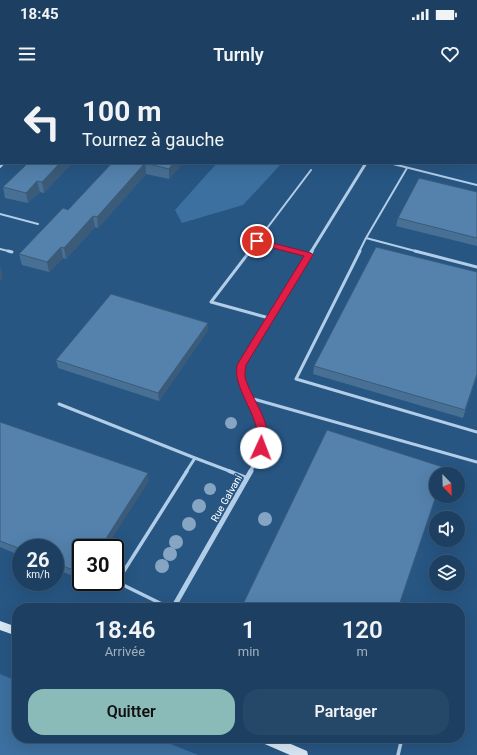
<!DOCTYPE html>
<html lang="fr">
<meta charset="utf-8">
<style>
body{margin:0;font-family:Roboto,sans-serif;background:#254768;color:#f1f3f6;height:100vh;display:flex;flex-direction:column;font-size:15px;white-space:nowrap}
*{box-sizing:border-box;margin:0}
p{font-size:13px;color:#a0afbe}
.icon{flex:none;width:22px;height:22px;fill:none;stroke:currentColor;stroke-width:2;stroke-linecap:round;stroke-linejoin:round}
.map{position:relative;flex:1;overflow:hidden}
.side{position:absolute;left:12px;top:523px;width:453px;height:140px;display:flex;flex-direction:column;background:#1d4062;border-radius:16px;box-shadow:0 4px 16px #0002,0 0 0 1px #3b5977}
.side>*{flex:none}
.top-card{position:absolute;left:0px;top:0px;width:477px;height:84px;box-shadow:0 4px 16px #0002,0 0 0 1px #3b5977;background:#1d4062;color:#f1f3f6;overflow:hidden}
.needle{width:26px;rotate:157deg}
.controls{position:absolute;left:429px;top:387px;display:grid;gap:8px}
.controls a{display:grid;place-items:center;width:36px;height:36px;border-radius:50%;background:#1d4062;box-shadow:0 4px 16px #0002,0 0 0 1px #3b5977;font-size:20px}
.speed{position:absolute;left:12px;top:459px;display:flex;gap:8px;font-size:20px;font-weight:700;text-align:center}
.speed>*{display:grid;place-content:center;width:52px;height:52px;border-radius:50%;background:#1d4062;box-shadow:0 4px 16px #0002,0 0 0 1px #3b5977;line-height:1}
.speed small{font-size:10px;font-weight:400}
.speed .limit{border:2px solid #111;border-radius:6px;background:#fff;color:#111}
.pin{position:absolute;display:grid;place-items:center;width:34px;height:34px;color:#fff;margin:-17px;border:2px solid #fff;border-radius:50%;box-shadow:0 1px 4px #0007}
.me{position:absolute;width:44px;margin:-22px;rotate:2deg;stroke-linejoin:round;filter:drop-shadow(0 0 3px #0008)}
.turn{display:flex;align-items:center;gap:14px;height:84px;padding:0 16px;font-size:18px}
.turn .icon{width:52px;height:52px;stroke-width:2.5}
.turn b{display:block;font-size:28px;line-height:34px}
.eta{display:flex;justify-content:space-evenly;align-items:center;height:68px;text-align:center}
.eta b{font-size:24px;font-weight:600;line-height:28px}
.button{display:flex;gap:8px;margin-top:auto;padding:8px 16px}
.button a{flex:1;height:46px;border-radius:16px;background:#8bbbb9;color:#111;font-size:16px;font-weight:600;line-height:46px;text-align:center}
.button a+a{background:#254768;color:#f1f3f6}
.status{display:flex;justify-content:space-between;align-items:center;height:28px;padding:0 20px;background:#1d4062;direction:ltr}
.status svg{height:11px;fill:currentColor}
header{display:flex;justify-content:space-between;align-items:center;height:52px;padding:0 16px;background:#1d4062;font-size:18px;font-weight:600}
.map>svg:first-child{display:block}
.green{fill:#3c70a0}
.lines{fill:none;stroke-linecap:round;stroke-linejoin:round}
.lane-far2{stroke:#b1cde7;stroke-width:2}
.lane-far1{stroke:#b1cde7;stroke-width:3}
.lane{stroke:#b1cde7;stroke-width:3.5}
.street-far2{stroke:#b1cde7;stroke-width:3}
.street-far1{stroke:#b1cde7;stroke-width:3.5}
.street{stroke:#b1cde7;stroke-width:5}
.secondary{fill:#dae8f6;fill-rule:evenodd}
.tree{fill:#86a5c2}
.wall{fill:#487095}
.shaded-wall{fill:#3b5b79}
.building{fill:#5482ad;stroke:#3b5b79}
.route{fill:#e11d48;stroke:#92132f}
.labels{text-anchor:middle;stroke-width:3.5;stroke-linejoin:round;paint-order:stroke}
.street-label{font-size:10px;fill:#fff;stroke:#275683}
</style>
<div class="status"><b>18:45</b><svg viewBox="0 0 49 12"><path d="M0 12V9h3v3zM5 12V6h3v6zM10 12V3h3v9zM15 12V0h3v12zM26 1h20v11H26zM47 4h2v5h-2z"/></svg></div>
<header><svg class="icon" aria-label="menu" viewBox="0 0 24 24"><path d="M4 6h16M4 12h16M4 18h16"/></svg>Turnly<svg class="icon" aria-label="heart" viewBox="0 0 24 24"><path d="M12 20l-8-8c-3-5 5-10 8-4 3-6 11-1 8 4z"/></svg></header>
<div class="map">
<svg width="477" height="675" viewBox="0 0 477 675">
<rect width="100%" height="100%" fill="#275683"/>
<path class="green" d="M217,83H282L243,125L182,143L175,130Z
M0,594L17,601V658H156L198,675H0Z"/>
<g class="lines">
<path class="lane-far2" d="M389,83L477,105
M475,83H477
M0,87L4,83
M0,134L38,144
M366,158L407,88
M257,161L297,172
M0,169L12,172
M249,172L311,90
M359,172L366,158L419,172"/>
<path class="lane-far1" d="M8,171L12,172
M250,171L211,222L269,238
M294,171L309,175
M360,171L296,299L477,352
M415,171L477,187
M250,318L477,382
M59,324L195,378
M186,392L195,378L232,392"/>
<path class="lane" d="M229,391L247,398
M170,528L117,502L187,391
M398,675L402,658"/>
<path class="street-far2" d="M311,172L366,83"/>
<path class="street-far1" d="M250,392C281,337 240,332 241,285L312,171"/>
<path class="street" d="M173,528L251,391"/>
<path class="secondary" d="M0,541L17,547V556L0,550Z
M259,658H277L307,671L308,675H290L260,662Z"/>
</g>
<g class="tree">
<circle cx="231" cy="343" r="6"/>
<circle cx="210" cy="409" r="6"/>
<circle cx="199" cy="426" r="7"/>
<circle cx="265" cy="439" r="7"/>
<circle cx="189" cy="444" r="7"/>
<circle cx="176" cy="462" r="7"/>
<circle cx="170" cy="474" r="7"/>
<circle cx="162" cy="486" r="7"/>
</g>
<path class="wall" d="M78,0H259L258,1H78Z
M477,16V76H476V17Z
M72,83L44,113L40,112L28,123L5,118L3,107Z
M112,83H183L169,99L146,94L98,148L95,147L66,179L63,178L49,192L22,185L19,174L68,130Z
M477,112V166L396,146L398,138Z
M477,192V295L463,338L313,294L314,286Z
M208,243V250L159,321L58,288L56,280Z
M0,342L149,401L81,468V499L55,489V468H21V476L0,467Z
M436,416L398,528H244V522Z"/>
<path class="shaded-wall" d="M251,0H259L258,1H250Z
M60,83H72L44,113L42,102Z
M145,83L146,94L98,148L97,137Z
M173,83H183L169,99V89Z
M37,101L40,112L28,123L26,113Z
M93,136L95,147L66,179L64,168Z
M61,167L63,178L49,192L47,182Z
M0,187H1L3,198L0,201Z
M208,243V250L159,321L158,313Z
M148,393L149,401L106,468H100Z"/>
<path class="building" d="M86,0H102L101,1H91Z
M108,0H251L250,1H113Z
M476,16H477V69L476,68Z
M28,83H60L42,102L37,101L26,113L3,107Z
M112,83H173L169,89L145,83L97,137L93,136L64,168L61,167L47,182L19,174L63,128L68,130Z
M419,98L477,112V158L398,138Z
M376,167L477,192V294L465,330L314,286Z
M111,214L208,243L158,313L56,280Z
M0,342L148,393L100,468H81V493L55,483V468H21V469L0,461Z
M327,350L446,388L444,394H436V416L398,528H260L244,522Z"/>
<path class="route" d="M257,159L311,173L313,175L246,285C245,289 245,293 245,297C251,320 277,347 264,371L261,372L256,368C263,342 242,322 237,297C236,293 237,288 237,285L304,176L254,163L253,161Z"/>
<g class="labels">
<g class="street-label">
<text transform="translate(226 418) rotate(-60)" y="4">Rue Galvani</text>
</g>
</g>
</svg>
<div class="controls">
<a><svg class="needle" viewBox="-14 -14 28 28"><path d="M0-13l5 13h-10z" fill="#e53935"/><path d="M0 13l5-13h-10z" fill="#a0afbe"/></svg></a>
<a><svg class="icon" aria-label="sound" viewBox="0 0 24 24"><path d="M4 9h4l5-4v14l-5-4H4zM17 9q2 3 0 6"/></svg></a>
<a><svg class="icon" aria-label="layers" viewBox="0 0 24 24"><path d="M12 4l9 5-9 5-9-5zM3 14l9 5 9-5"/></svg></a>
</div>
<div class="speed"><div>26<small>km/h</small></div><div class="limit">30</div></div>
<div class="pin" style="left:257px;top:161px;background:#d93025"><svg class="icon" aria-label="arrive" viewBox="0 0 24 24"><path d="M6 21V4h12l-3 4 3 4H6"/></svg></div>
<svg class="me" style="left:261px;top:368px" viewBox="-20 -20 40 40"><circle r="19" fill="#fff"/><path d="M0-13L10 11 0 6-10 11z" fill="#e11d48"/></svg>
<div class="top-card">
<div class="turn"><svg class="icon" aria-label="left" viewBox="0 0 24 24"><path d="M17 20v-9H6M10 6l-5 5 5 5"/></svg><div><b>100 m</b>Tournez à gauche</div></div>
</div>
<section class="side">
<div class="eta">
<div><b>18:46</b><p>Arrivée</p></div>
<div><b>1</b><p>min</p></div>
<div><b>120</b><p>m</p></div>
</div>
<div class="button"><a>Quitter</a><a>Partager</a></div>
</section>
</div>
